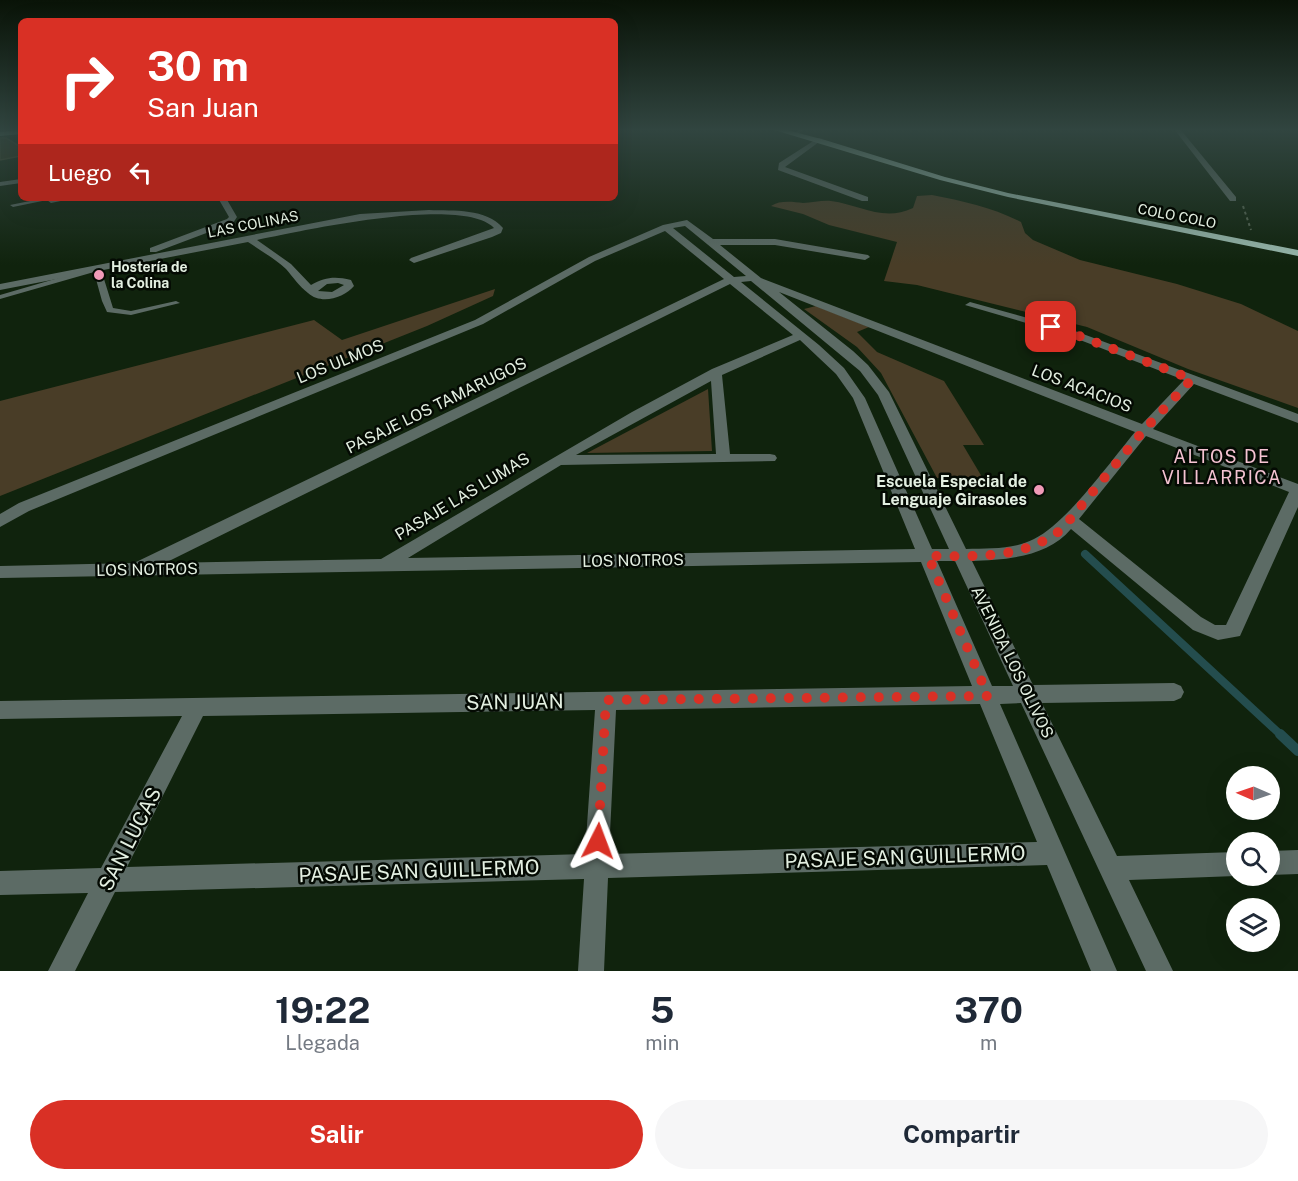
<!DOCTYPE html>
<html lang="es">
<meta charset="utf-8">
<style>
body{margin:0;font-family:"Public Sans",sans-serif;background:#f6f6f7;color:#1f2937;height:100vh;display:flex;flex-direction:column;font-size:22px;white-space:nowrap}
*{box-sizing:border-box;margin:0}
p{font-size:20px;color:#747a83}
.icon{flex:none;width:33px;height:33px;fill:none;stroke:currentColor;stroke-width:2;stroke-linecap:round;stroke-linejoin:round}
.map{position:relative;height:971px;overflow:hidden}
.sheet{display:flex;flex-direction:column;background:#fff;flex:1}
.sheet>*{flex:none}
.guide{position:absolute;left:18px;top:18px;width:600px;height:183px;border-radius:9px;box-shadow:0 6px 24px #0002;background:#d93025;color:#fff;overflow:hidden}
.needle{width:39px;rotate:272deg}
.buttons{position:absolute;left:1226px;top:766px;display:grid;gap:12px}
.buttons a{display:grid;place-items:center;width:54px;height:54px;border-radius:50%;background:#fff;box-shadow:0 6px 24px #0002;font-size:30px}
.pin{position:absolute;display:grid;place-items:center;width:51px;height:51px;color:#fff;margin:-26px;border-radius:12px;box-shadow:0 3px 9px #0006}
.me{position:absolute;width:66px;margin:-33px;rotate:3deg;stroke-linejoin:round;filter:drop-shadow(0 0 4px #0008)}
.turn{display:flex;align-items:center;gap:21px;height:126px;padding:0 30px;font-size:27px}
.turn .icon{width:78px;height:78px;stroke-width:2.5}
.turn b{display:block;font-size:42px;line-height:51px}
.then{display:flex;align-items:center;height:57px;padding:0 30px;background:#0003;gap:12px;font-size:22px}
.eta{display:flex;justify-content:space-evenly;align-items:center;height:102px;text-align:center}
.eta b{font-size:36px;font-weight:700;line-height:42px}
.primary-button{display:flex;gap:12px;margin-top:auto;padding:12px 30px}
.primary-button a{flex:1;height:69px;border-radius:36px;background:#d93025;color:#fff;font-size:24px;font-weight:700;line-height:69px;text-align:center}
.primary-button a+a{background:#f6f6f7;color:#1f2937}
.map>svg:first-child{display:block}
.green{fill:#493d27}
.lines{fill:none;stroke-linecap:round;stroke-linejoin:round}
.stream-far1{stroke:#244d4e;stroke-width:8}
.stream{stroke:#244d4e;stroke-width:10}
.building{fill:#313317;stroke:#474a2c;stroke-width:1.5}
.path{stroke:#566653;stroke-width:2;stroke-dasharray:3 3;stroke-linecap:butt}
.lane{fill:#5c6b65;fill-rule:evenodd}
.street{fill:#5c6b65;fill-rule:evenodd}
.primary{fill:#9abaae;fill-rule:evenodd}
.route{stroke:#d93025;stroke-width:10;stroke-dasharray:0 18}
.poi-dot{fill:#f09ab7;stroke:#040a03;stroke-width:2}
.labels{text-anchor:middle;stroke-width:5;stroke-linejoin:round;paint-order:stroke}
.far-street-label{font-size:14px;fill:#e3efe1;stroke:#040a03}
.far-poi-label{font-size:14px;font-weight:bold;fill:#e3efe1;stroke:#040a03;text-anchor:start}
.street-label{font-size:16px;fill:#e3efe1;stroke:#040a03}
.poi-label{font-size:16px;font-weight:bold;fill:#e3efe1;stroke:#040a03;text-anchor:end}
.neighbourhood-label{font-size:18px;letter-spacing:1.5px;fill:#f5c3d2;stroke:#040a03}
.near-street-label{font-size:20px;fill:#e3efe1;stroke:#040a03}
</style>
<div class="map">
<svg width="1298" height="971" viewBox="0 0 1298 971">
<rect width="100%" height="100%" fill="#10230d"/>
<path class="green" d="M932,195C963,201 994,208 1021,222L1025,233L1033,240L1080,260L1177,284L1241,304L1298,331V408L1188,369L1087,327L917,285L884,281L897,242L829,225L803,214L771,206C780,200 793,202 803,203C812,203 822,200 831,201C861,205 883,222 913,208L917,196Z
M495,289L493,296L427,326L0,496V401L314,320L342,340Z
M816,306L869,327L857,332L877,352L944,381L984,445H963L982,477L937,478L881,373L857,347L804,309Z
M708,389L712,451L587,453Z"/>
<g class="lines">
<path class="stream-far1" d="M1085,554L1282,736"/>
<path class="stream" d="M1280,734L1298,751"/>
</g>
<path class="building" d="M0,138H6L21,147V156L0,160Z"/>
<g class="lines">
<path class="path" d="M1243,206L1251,230"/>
<path class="lane" d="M799,129H804L798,134H794Z
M45,198L52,199L13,207L10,205Z
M96,267L98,268L104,279L113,308L131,311L176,301L180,303L131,315L107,312L102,301L94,272L0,299V295Z"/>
<path class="street" d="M1174,129H1180L1236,197V201H1230Z
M818,138L823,139L785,167L868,197V201H862L778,170L779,163Z
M21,179V183L0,186V182Z
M44,198H75L51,203Z
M218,198H226L237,217L233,223L156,252H150V248L227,219L229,217Z
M429,210C454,211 486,208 503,228L501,233L492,237L414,263L409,260L411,258L494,228C462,195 302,231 257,240L291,264L311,285C325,277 335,276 351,280L354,286C344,298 321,305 308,293C299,286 293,277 286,269C275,259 260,250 248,242L0,290V284L360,214ZM338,283L344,285L332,292L318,291L327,284Z
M687,220L713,239H775L868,255L870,257L865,260L775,245H720L761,278L1142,424L1184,380L1067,335L965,305L970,302L1075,331L1298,414V423L1194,384L1153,429L1298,484V507L1240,636L1218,640L1193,630L1071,529C1048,557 1005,560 972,561L1033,685L1174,683L1181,686L1184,692L1181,698L1174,701L1042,703L1117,856L1236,852V876L1129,880L1173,971H1146L1021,703L1000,704L1117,971H1091L1047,865L608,878L604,971H578L584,879L115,892L75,971H48L88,893L0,895V871L101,868L182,716L0,719V701L972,686L921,562L0,578V566L134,563L724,279L665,231L595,261L483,324L29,511L0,527V514L19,503L475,320L589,257L663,225ZM685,226L746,276L734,277L673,228ZM751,281L860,371L878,395L949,549H932L865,398L844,368L819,345L741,282ZM730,284L793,335L712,369L632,412L381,559L165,563ZM779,292L1135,432C1110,462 1067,523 1034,539C1013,550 989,548 966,549L889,392L868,365L853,351ZM800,340L836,374L853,398L915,549L408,558L561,465L775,461L777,458L775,455L770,454H730L722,375ZM711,381L716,454L576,455ZM1146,436L1289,492L1226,625H1215L1201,617L1079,519ZM937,561H955L1013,686H992ZM980,704L1037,842L609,854L616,710ZM595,710L585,854L127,867L203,716Z
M1298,850V874L1269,875V851Z"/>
<path class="primary" d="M771,129H783L825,140L945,177L1008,193L1298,250V256L1008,197L940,180Z
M21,130V134L0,136V132Z"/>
</g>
<linearGradient id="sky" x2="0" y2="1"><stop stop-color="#091307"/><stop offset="0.49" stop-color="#314540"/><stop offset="1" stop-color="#314540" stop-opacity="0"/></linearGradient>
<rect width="1298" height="265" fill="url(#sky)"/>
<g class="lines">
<path class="route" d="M598,841L606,700L988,696L928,556C976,556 1023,560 1062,529L1144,430L1192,379L1071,333L1051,327"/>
</g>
<g class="poi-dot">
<circle cx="99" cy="275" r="6"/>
<circle cx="1039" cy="490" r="6"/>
</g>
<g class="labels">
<g class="far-street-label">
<text transform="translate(1177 216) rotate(11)" y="5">COLO COLO</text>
<text transform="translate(253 224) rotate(-11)" y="5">LAS COLINAS</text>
</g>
<g class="far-poi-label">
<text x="111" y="272">Hostería de<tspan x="111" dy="16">la Colina</tspan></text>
</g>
<g class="street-label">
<text transform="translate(340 361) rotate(-22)" y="6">LOS ULMOS</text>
<text transform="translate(1082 388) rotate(21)" y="6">LOS ACACIOS</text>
<text transform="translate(436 405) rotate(-26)" y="6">PASAJE LOS TAMARUGOS</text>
<text transform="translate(462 496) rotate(-31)" y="6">PASAJE LAS LUMAS</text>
<text transform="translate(633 560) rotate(-1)" y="6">LOS NOTROS</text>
<text transform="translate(147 569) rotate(-1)" y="6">LOS NOTROS</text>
<text transform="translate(1013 662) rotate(64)" y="6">AVENIDA LOS OLIVOS</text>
</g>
<g class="poi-label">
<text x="1027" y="487">Escuela Especial de<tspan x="1027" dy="18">Lenguaje Girasoles</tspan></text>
</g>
<g class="neighbourhood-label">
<text x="1222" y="463">ALTOS DE<tspan x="1222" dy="21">VILLARRICA</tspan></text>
</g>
<g class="near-street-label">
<text transform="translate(515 702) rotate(-1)" y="7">SAN JUAN</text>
<text transform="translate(130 839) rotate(-63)" y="7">SAN LUCAS</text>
<text transform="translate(905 857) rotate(-2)" y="7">PASAJE SAN GUILLERMO</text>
<text transform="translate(419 871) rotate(-2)" y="7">PASAJE SAN GUILLERMO</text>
</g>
</g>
</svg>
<div class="buttons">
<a><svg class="needle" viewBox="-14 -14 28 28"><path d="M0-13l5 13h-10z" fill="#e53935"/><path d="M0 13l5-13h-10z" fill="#747a83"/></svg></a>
<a><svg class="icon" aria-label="search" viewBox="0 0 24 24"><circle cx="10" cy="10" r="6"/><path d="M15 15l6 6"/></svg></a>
<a><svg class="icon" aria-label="layers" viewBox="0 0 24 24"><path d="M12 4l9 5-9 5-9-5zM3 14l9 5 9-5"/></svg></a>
</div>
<div class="pin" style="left:1051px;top:327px;background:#d93025"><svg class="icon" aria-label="arrive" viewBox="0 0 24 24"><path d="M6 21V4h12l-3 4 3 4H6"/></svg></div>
<svg class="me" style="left:598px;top:841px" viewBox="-20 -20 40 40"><path d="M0-17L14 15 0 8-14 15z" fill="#d93025" stroke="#fff" stroke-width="4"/></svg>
<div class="guide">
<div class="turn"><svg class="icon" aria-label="right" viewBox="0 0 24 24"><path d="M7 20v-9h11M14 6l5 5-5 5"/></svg><div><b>30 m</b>San Juan</div></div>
<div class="then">Luego<svg class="icon" aria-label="left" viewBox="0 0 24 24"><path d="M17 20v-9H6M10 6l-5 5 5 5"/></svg></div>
</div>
</div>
<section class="sheet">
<div class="eta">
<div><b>19:22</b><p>Llegada</p></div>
<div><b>5</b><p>min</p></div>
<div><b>370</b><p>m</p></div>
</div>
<div class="primary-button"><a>Salir</a><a>Compartir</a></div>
</section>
